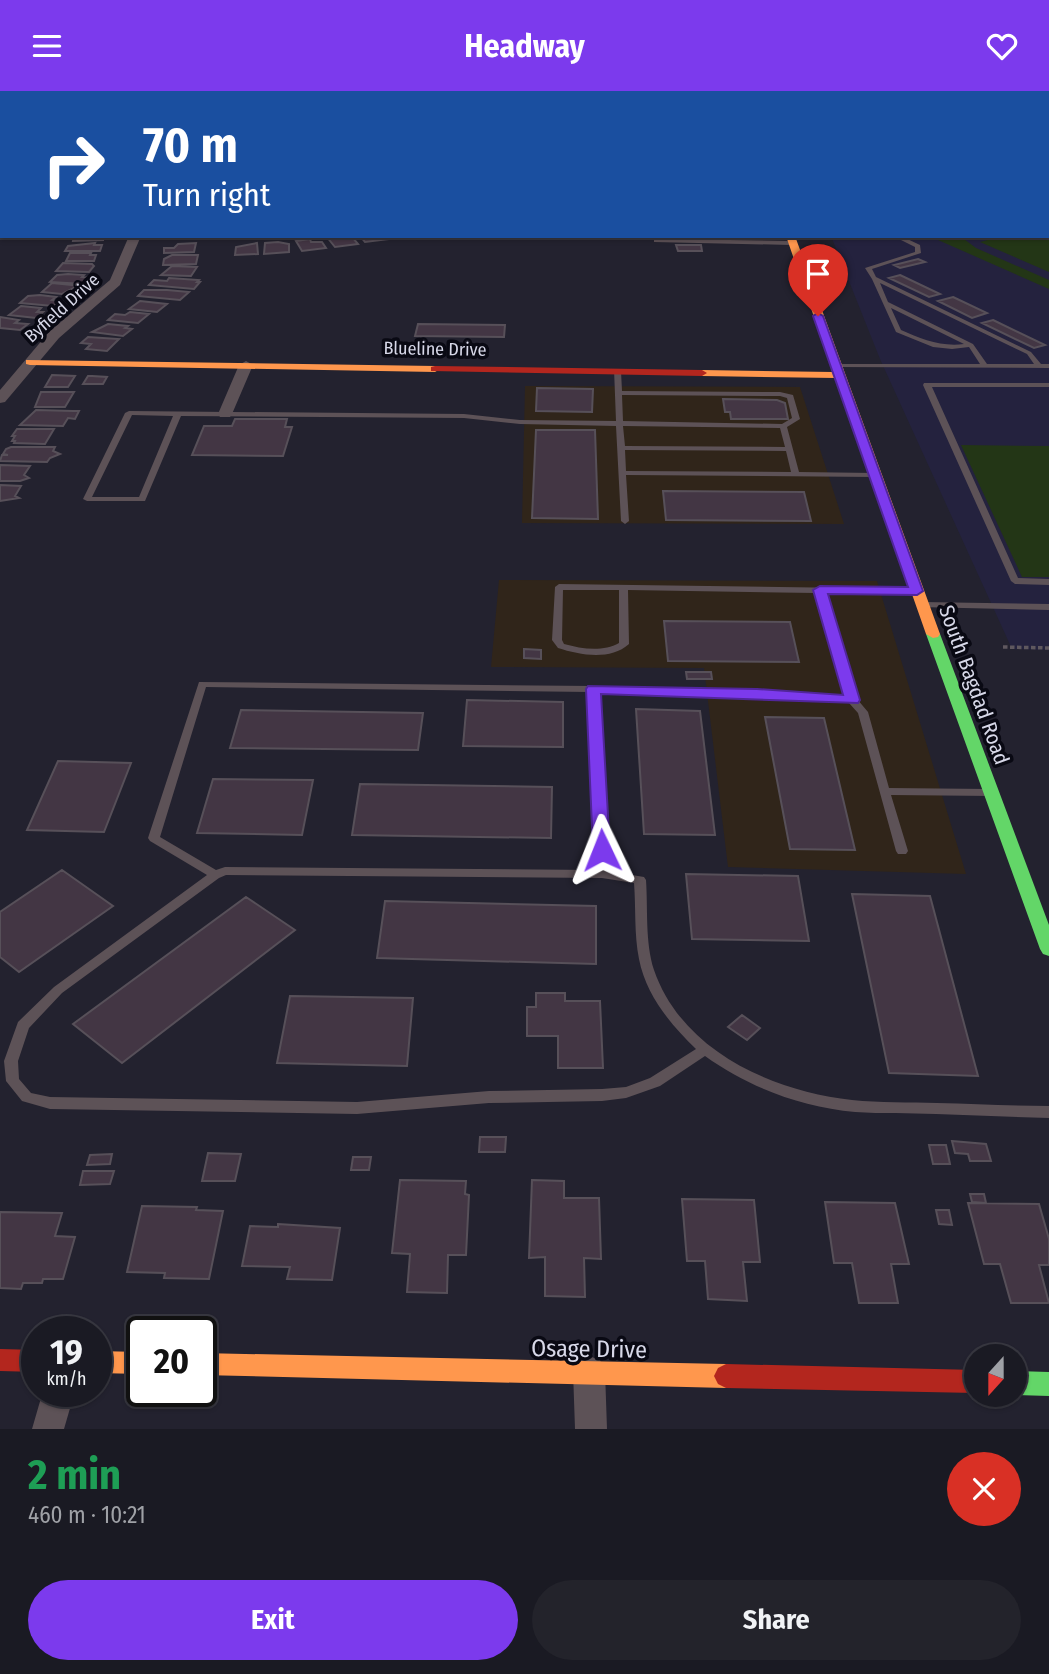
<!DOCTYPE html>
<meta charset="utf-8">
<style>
body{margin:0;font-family:"Fira Sans Condensed",sans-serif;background:#23232b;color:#f1f3f6;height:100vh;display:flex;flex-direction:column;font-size:26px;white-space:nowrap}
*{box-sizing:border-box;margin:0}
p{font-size:23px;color:#9fa1a6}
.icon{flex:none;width:38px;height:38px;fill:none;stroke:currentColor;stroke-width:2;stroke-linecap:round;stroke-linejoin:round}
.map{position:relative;height:1338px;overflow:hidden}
.drawer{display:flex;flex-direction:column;background:#1a1a23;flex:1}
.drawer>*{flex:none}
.banner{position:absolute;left:0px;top:0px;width:1050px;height:147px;box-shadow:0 2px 5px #0004,0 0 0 2px #383841;background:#1a4fa0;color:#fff;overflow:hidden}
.needle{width:46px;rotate:201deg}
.buttons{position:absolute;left:964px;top:1253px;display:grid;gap:14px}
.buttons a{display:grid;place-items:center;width:63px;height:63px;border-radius:50%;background:#1a1a23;box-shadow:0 2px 5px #0004,0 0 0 2px #383841;font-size:35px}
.speed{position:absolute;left:21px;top:1225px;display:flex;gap:14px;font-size:35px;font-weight:700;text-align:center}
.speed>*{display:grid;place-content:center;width:91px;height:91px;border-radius:50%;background:#1a1a23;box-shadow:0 2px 5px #0004,0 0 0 2px #383841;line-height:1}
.speed small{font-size:18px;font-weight:400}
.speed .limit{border:4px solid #111;border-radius:10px;background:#fff;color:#111}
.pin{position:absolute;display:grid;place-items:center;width:60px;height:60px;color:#fff;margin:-72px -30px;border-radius:50% 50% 50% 0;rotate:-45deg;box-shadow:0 0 7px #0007}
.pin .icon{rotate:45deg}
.me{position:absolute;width:77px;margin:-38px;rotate:358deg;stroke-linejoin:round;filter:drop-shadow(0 0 5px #0008)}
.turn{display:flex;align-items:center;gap:24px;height:147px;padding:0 28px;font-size:32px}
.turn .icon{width:91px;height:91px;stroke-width:2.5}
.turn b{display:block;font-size:49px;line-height:60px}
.round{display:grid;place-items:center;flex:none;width:74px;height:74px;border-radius:37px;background:#23232b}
.headline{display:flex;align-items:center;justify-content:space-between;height:119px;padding:0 28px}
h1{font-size:42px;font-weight:700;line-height:52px;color:#1e9e55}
.cta{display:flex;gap:14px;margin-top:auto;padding:14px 28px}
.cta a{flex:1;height:80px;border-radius:42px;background:#7c3aed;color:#fff;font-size:28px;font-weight:700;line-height:80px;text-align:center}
.cta a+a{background:#23232b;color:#f1f3f6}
header{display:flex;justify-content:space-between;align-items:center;height:91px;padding:0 28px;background:#7c3aed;color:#fff;font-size:32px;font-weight:700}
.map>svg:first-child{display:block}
.commercial{fill:#30251a}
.built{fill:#24223e}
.green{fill:#233616}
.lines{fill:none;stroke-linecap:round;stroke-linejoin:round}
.stream{stroke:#18777c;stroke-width:3.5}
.river{fill:#18777c;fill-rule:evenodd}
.building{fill:#433644;stroke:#575059;stroke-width:2}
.path{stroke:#5f585f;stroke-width:3.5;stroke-dasharray:4.5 2.5;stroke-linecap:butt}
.lane{fill:#5d5257;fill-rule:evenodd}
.street{fill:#5d5257;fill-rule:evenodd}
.fast{fill:#63d668;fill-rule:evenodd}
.slow{fill:#ff974d;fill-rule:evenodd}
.jam{fill:#b3261e;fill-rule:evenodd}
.route{fill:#7c3aed;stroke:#51269a;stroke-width:2}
.labels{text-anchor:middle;stroke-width:7;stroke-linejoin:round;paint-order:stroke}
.far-street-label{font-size:18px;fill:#d7d8e8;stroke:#090913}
.street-label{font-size:21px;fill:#d7d8e8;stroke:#090913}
.near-street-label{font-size:24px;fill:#d7d8e8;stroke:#090913}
</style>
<header><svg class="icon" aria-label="menu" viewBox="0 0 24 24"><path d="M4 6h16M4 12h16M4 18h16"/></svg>Headway<svg class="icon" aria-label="heart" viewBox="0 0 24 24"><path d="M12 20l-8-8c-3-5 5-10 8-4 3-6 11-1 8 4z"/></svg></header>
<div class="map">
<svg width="1049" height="1338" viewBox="0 0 1049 1338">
<rect width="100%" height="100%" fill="#23222f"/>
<path class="commercial" d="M525,295L800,296L844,433L522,432Z
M499,489L877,490L966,783L728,776L704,577L491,576Z"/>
<path class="built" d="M1049,72V559L1012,558L880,268L831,145H1048Z"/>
<path class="green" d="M1049,134V181L980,151L1003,145H1048Z
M929,145H960L976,157L1049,189V198Z
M961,354L1049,355V486H1022Z"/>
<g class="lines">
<path class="stream" d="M429,2L433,0"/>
<path class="river" d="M0,45H2V57H0Z"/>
</g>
<path class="building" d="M74,145H103V149L73,150Z
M360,145H386L389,148L365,151Z
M327,146L353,147L358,153L335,156Z
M310,148L311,151H322L326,157L302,160L296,150Z
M278,151L289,153V161L264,163L265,152Z
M95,152L94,154H102L100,160H65L68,155Z
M196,152L194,161L164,162V157H174L178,153Z
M257,152L258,163L235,164L236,156Z
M676,154H701L702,160H678Z
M70,162H91L90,164H96L94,170H66Z
M172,164H198L196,173L163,174L164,168Z
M918,168L925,171L900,177L894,174Z
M63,172L92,173L94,175L89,181L56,180Z
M172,175L197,176L191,185L161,184Z
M68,183L84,184L82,186L90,187L84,193L50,191L57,184Z
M900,184L940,203L929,206L889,187Z
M169,187L199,189L197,191H200L194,198L149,194L154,189L167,190Z
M52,192L72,194L78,195L62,203L42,201Z
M144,199H167L189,201L180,209L138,205Z
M40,204L56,206L52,209L61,210L53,215L20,212L28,205Z
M953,206L987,222L972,227L938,210Z
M140,210L167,213L157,221L129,218Z
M21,215L41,217L37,221H43L36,227L9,224Z
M130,221L149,223L138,232L108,229L115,223L125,224Z
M0,226L19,229L15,232L28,233L20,239L0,237Z
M993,229L1045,254L1034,257L982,232Z
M108,233L128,235L125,237L132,238L123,245L92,241Z
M418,233L505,234L504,246L415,245Z
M88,246L119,248L107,260L86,258L91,253L81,252Z
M52,284L75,285L68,296H45Z
M88,285H92L107,286L103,293H83Z
M537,297L593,298L592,321L536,320Z
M41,301H74L65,316H35Z
M723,308L777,309L785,312L788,328H731L730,321H725Z
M36,319L73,320H79L75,328L68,327L63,335L20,334Z
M235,328H287L285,336H292L283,365L192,364L204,335H232Z
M17,338H54L45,353L14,352L15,350H12L15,345H12Z
M536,339H595L598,428L532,427Z
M11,356H55L53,360L60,363L50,367L47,371L0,370L2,364H8L3,363L6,358Z
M0,374L30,375L24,384L29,387L20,390H0Z
M0,394L21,395L15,405L19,407L0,410Z
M663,400L804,401L811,430L666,429Z
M664,530L790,531L799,571L668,570Z
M524,558L541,559V568L524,567Z
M686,581H711L712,588H687Z
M467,609L563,611V656L463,655Z
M636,618L700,620L715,744L644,743Z
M241,619L423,622L418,659L230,657Z
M765,626L824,627L855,759L790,758Z
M58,670L131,672L104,741L27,739Z
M213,688L313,689L302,744L197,742Z
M360,693L552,696L551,747L352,744Z
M62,779L113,815L19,881L0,866V821Z
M686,783L798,785L809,850L692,848Z
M852,803L930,805L978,985L889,982Z
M246,806L295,839L122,972L73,933Z
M385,810L596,815V873L377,867Z
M536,902H565V910H600L603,977H558V945H527V916H536Z
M290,905L413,907L407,975L277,972Z
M742,924L760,937L747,949L728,936Z
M480,1046H506L505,1061H479Z
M952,1050L986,1053L991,1070H970L968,1063L955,1062Z
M929,1054H946L950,1073H933Z
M208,1062L241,1063L235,1090H202Z
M112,1063L110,1073L87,1074L90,1064Z
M353,1066H371L369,1079H351Z
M83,1080H114L110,1093L80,1094Z
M400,1089L466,1090L465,1103L469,1104L466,1164H448L447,1202L407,1201L410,1163L392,1162Z
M532,1089L564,1090V1107H599L601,1168L584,1167L585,1206L545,1205V1166L529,1167Z
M970,1103H984L986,1112L972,1111Z
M682,1108L754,1109L760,1171H743L747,1210L708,1208L705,1170H687Z
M825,1111L895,1112L909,1173H891L898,1212H859L852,1172H834Z
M968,1112L1039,1113L1049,1148V1174H1039L1049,1212H1011L1000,1173H984Z
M142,1115L197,1116L196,1119L223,1120L209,1188L164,1187L165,1182L127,1181Z
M936,1119H949L952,1134L939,1133Z
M0,1121L62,1122L55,1145L75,1146L63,1188H43L42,1192H23L21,1198L0,1197Z
M278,1133L340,1137L332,1189L287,1188L290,1176L242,1175L250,1135L278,1136Z"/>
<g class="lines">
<path class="path" d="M1003,556L1049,557"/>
<path class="lane" d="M825,0H829L830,2H826Z
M1048,99H1049V103H1048Z
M1048,108H1049V112H1048Z
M893,145H901L920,154L921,162L872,178L876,186L1031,261L1041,273H1049V277L834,276L832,275L836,273H980L969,256L952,258L933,256L896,241L872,188L865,177L915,161V156ZM880,192L1027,263L1034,273H987L973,253L888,211ZM891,217L964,253C941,256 921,248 901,239Z
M656,148L792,150L795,152L792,154L654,151V149Z
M614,278L621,280L622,300L780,301L793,304L800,328L787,336L799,381L875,382L879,384L875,386L626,384L629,430L625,433L621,430L616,335L520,333L464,327L181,325L145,410H87L83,408L125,322L129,320L464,323L520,329L616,330ZM622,304L780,305L787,307L792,327L782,333L623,330ZM132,324L173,325L139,406H92ZM623,335L780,337L785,356L625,355ZM625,359L786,360L791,381L626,380Z
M924,292H1049V296H932L1018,487L1049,488V494L1015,493L1011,490L923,294Z
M559,493L920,498L922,500L920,502L917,503L825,502L857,608L868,621L889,697L989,698L993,699L994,702L993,705L891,704L908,760L906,763H898L896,760L858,622L849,612L757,605L599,601L608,780L644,786L646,789C648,818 645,851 654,879C682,960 772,1000 852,1009C880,1012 909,1011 937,1012C975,1013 1012,1015 1049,1015V1027C1011,1026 974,1024 936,1023C909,1022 882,1023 855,1021C801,1016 750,997 705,965L660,995L626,1007L602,1010L489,1012L357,1023L50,1018L22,1010L6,990L4,970L18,931L54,896L207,784L150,750L148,747L199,591L594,595L757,599L846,606L816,502L628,499L629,553C610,570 580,564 558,557L552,549L555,496ZM563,499H619V552C603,561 582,558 564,553L562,549ZM206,596L589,601L596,779L225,776L216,779L160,746ZM226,784L602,787L634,792C636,817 634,843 639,868C646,904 670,933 696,958L650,987L626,996L602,998L489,1000L357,1011L50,1006L31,1002L19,988L18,970L29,937L62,902L219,787Z
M922,511L1049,513V519L919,516L917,514L919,512Z"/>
<path class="street" d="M1049,1V7H1048V2H1046Z
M0,92H2V98H0Z
M129,145H141L120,194L59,247L5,311L0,312V299L49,241L110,189Z
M246,270L253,274L232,323L230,326H220L218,323L239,274Z
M589,1265L600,1269L605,1280L607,1338H575L573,1280L578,1269Z
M43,1300H75L64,1338H32Z"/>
<path class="fast" d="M933,539L940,543L1049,834V865L1043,863L1040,858L926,543Z
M1015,1280L1049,1281V1305L1015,1304Z"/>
<path class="slow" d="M742,0H748V2H742Z
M786,145H795L940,543L938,546L933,547L926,543L836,287L702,285L697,282L702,279L833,281Z
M26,269L435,275L440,278L435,281L30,274L26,273Z
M96,1260L142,1261V1283L96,1282Z
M201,1262L726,1273L734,1277L738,1285L734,1293L726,1297L201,1284Z"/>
<path class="jam" d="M435,275L702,279L707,282L702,285L431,280V276Z
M0,1258L37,1259V1281L0,1280Z
M726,1273L976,1279V1302L726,1297L718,1293L714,1285L718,1277Z"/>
</g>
<path class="route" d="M818,222L823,225L923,500L917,504L828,503L860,609L858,612L601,603L610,759L608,763H596L593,759L586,598L588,595L757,598L843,604L813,499L820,495L908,496L813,225Z"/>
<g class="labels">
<g class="far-street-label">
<text transform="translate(62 217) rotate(-42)" y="6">Byfield Drive</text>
<text transform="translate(435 258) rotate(1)" y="6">Blueline Drive</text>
</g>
<g class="street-label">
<text transform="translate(974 594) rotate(70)" y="7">South Bagdad Road</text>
</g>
<g class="near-street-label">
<text transform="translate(589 1258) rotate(1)" y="8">Osage Drive</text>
</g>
</g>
</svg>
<div class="buttons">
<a><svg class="needle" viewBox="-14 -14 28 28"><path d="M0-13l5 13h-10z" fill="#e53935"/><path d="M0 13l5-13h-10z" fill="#9fa1a6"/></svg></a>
</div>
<div class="speed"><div>19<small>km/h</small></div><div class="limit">20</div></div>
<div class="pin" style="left:818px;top:225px;background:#d93025"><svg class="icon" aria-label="arrive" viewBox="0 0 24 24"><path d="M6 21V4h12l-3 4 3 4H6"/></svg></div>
<svg class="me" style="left:602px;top:759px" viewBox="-20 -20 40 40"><path d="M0-17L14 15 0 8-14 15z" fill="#7c3aed" stroke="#fff" stroke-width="4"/></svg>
<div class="banner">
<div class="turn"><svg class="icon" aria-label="right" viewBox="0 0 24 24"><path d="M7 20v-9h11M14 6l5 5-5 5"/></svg><div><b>70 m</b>Turn right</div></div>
</div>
</div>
<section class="drawer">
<div class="headline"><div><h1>2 min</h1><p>460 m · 10:21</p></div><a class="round" style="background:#d93025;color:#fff"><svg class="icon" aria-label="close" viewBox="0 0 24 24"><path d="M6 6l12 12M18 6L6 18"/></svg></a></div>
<div class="cta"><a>Exit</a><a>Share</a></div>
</section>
